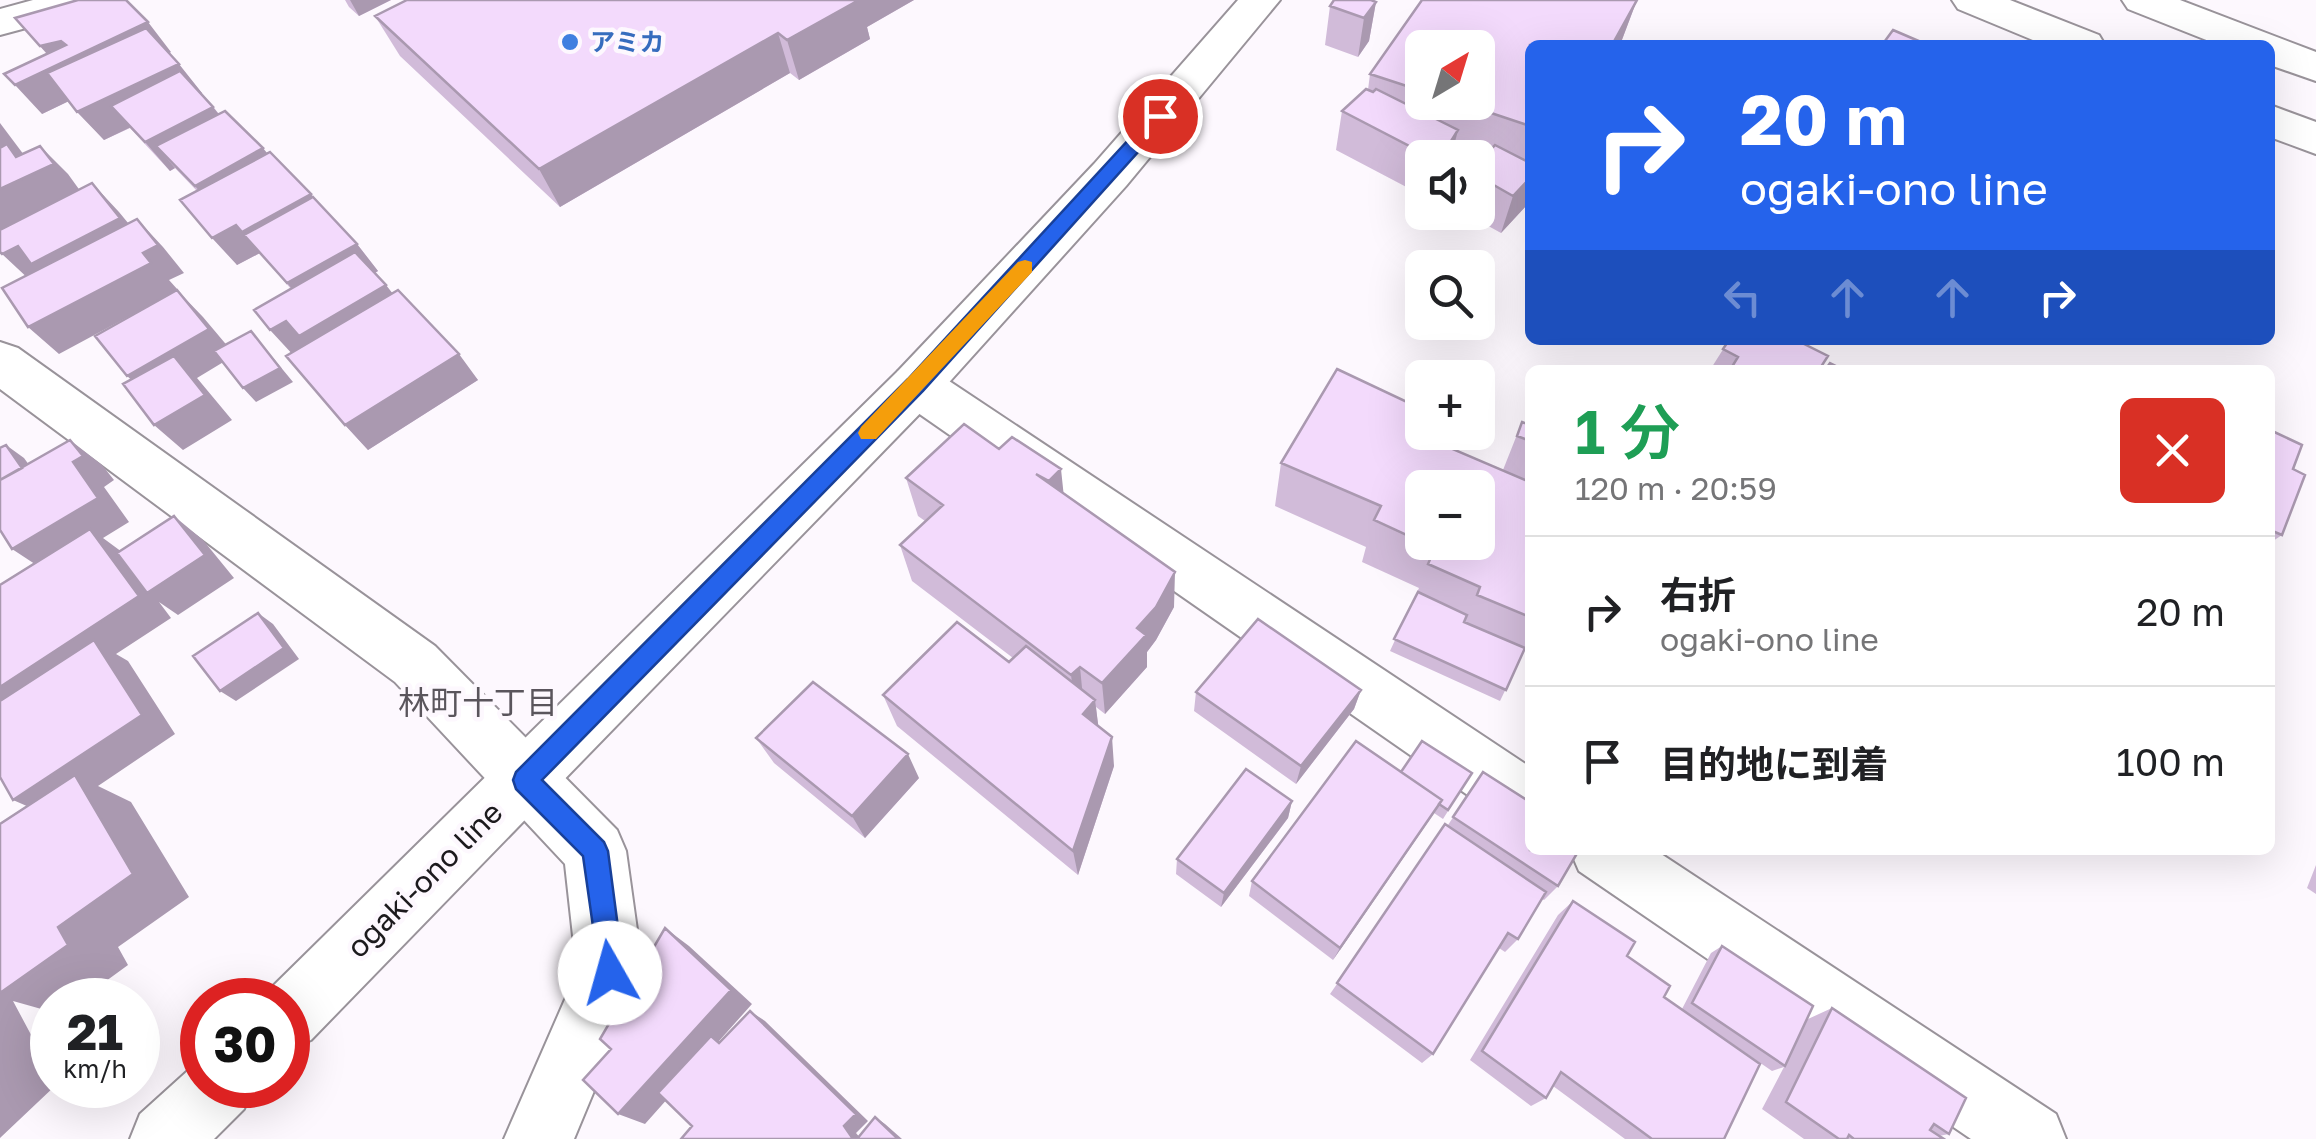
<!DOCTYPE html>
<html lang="ja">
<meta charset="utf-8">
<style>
body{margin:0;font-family:"Golos Text","Noto Sans JP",sans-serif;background:#f2f2f2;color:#202124;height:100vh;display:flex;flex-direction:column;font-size:38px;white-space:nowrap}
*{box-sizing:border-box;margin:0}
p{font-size:32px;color:#757577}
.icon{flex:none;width:55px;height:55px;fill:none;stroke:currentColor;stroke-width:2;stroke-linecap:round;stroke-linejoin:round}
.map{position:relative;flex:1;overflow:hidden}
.panel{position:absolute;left:1525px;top:365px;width:750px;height:490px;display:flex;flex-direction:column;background:#fff;border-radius:15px;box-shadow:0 10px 40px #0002}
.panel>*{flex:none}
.banner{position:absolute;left:1525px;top:40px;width:750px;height:305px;border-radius:15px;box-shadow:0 10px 40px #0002;background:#2563eb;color:#fff;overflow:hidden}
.needle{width:65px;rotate:38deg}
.controls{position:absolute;left:1405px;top:30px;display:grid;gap:20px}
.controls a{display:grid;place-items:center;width:90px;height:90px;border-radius:15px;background:#fff;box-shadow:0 10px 40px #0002;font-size:50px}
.speed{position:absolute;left:30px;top:978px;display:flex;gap:20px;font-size:50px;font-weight:700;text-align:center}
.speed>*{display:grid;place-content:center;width:130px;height:130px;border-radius:50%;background:#fff;box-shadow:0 10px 40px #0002;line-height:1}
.speed small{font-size:25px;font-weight:400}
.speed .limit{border:15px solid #d22;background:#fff;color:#111}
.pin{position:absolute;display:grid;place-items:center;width:85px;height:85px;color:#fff;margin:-42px;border:5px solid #fff;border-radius:50%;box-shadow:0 2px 10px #0007}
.me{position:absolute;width:110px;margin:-55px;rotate:353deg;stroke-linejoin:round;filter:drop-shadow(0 0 8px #0008)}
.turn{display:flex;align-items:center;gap:35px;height:210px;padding:0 50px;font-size:45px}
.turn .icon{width:130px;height:130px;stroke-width:2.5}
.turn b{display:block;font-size:70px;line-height:85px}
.lanes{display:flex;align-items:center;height:95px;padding:0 50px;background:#0003;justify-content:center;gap:50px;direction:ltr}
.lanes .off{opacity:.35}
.round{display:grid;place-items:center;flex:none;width:105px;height:105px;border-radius:15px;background:#f2f2f2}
.overview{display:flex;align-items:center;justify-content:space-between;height:170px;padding:0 50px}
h1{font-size:60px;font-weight:600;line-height:75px;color:#1e9e55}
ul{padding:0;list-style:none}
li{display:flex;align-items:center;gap:30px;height:150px;padding:0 50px;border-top:2px solid #e0e0e0}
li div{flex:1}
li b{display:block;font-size:38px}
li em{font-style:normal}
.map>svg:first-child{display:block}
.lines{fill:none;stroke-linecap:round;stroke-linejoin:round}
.street-casing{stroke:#99939a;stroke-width:4}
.secondary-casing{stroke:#99939a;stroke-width:4}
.highway-casing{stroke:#99939a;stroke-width:4}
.street{fill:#fff;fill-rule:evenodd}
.secondary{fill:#fff;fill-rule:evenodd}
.highway{fill:#fff;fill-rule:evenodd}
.wall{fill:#d1bbd9;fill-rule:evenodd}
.shaded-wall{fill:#aa99b0}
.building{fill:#f3dafc;stroke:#aa99b0;stroke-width:2.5;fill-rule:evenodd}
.route{fill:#2563eb;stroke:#184099;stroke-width:2.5}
.slow{fill:#f59e0b}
.shop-dot{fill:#3f7fe0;stroke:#fdf8fe;stroke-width:4}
.labels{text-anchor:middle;stroke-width:9;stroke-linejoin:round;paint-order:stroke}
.far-shop-label{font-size:25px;font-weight:bold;fill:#366cbe;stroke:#fdf8fe;text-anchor:start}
.street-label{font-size:30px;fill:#1c1a1d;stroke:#fdf8fe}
.neighbourhood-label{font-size:32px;fill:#5a555c;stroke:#fdf8fe}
</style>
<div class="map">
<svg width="2316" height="1139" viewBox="0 0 2316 1139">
<rect width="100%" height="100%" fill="#fdf8fe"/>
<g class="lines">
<g class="street-casing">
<path id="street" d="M33,0H103L97,9L0,35V9Z
M0,342L18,348L435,646L617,830L626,851L643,973L574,1139H504L577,972L565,864L395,682L0,389Z
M916,365L934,371L1530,767V831L1508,823L898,399L891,385L898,371Z
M1570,850H1655L2056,1114L2066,1139H1971L1579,871Z"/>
</g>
<g class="secondary-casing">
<path id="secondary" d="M1238,0H1280L1126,186L934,399L311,1040L288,1050V1000H262L265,994L898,371L1094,164Z
M202,1058V1085H254L244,1109L214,1139H130L140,1114Z"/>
</g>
<g class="highway-casing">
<path id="highway" d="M1952,0H2010L2099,35L2105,45H2045L1958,9Z
M2122,0H2180L2316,52V81L2270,65V45H2219L2128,9Z
M2270,105L2316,122V154L2270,137Z"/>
</g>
<use href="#street" class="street"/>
<use href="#secondary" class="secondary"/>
<use href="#highway" class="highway"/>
</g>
<path class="wall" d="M345,0H391L359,16L349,7Z
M407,0H914L867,27L870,39L799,80L790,73L560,207L400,56L375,16Z
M1422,0H1637L1620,45H1530V196L1526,206L1501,233L1463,212H1478V162L1486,154L1454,144L1451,158H1422V193L1414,191L1336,150L1342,111L1366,89L1368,90L1370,74ZM1422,48H1478V102H1422Z
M1376,2L1369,41L1358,57L1325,45L1330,6Z
M15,18L171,52L169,53L219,114L268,154L311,194L357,244L378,271L375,273L392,293L478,380L368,450L345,425L291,353V289L260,253L237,265L197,191L175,168L170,171L130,128L104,140L69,101L42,114L47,54Z
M1729,340L1819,370H1710Z
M1522,422L1530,425V639L1500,701L1390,651L1419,588L1362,562L1366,547L1275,506L1281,463L1422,432H1436L1433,441L1503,470Z
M2270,430L2293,469L2282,535L2270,543Z
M1012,437L1064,494L1174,607L1156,640L1147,652V667L1105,714L1096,707L1098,726L1114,766L1078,875L897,726L883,695L1009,662L1013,658L912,581L900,545L925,521L918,516L906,478L999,449Z
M1361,690L1354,709L1296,784L1194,711L1196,692Z
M756,738L919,778L865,838L774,763Z
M1483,772L1558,886L1544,900L1542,899L1518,939L1505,952L1499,948L1433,1054L1422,1063L1330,994L1448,825Z
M1472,773L1443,819L1434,813L1333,960L1249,896L1252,881Z
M1292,801L1288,818L1221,907L1176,874L1177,859Z
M2316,865V894L2307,888Z
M1573,901L1627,956L1664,997L1724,1139H1625L1553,1086L1546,1098L1531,1106L1470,1060L1558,915Z
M1722,946L1808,1019L1832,1008L1949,1134L1939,1136L1944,1139H1804L1762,1109L1784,1067L1772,1071L1682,1009L1711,953Z"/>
<path class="shaded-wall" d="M350,0H391L359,16Z
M853,0H914L867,27L870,39L799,80L787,40Z
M1637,0L1620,45H1612Z
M1376,2L1369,41L1358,57L1364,18Z
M148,22L171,52L42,114L15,85L57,65L40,46Z
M778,33L790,73L560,207L539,169Z
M179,64L202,93L104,140L77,112Z
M213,107L236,136L156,146L175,168L170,171L145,142Z
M0,123L33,167L40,146L68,174L81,192L0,232Z
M1458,130L1451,158H1441Z
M263,148L286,177L219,214L195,186Z
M1530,178V196L1526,206L1501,233L1513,196Z
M92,183L119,212L147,246L32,282L2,254Z
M311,194L332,222L266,260L242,232Z
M137,219L163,247L184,273L169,280L178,290L59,354L28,327L143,253Z
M236,225L260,253L237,265L212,238Z
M357,244L378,271L310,310L287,283Z
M386,285L407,312L295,357L270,330L286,321Z
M177,290L203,317L235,355L197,378L232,420L183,450L154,425L156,402L127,376Z
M251,331L293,382L256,402L243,388Z
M459,354L478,380L368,450L345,425Z
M70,440L102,465L114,480L104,487L129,522L103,538L122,552L174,516L203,540L234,578L178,615L159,602L171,618L116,654L128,661L175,734L98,786L131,802L189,897L118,947L128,965L80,1000H52V1012L13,1001L52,1074V1085H56L0,1138V978L58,927L52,817L13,800L0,720V687L47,572L12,549L73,462Z
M6,445L24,458L48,491L0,520Z
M1061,469L1065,507L1054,518L1049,481Z
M1175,572L1174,607L1156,640L1147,652V667L1105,714L1102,683Z
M258,613L273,624L299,659L236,701L220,691Z
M1080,667L1083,698L1075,706L1071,675Z
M1361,690L1354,709L1296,784L1301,766Z
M1095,700L1099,731L1083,714Z
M1112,737L1114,766L1078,875L1073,851Z
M908,754L919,778L865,838L852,816Z
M1442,800L1432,816L1333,960L1340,948Z
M1292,801L1288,818L1221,907L1224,893Z
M665,928L689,946L752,1004L719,1041L728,1046L718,1042L645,1124L618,1114Z
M750,1011L765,1021L868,1121L856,1133L861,1139H853Z
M875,1117L885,1124L902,1139H898Z"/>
<path class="building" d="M78,0H126L148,22L15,85L4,74L66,45L61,41L40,46L15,18Z
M407,0H859L787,40L778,33L539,169L375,16Z
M1334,0H1371L1376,2L1364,18L1330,6Z
M1422,0H1637L1612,45H1530V126L1458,102H1478V48H1422V91L1370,74Z
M146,28L179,64L77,112L47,73Z
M1893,30L1928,45H1882Z
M180,71L213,107L145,142L111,106Z
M1366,89L1373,92L1376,89L1458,130L1441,157L1423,153L1342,111Z
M225,111L263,148L195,186L156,146Z
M7,144L16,157L40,146L54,164L0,189V148Z
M1495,145L1530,163V178L1513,196L1478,176V162Z
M270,152L311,194L242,232L236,225L212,238L180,200Z
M92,183L120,218L31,264L18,246L2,254L0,252V230Z
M313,197L357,244L287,283L244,235Z
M137,219L158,245L143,253L151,263L28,327L2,288Z
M355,252L386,285L299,336L286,321L270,330L254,310Z
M177,290L209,329L127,376L95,336Z
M398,290L459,354L345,425L286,356Z
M251,331L280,368L243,388L214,351Z
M1729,340H1796L1828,356L1819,370H1730L1738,357L1723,349Z
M174,356L205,395L154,425L123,384Z
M1830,363L1844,370H1825Z
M1337,369L1422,409V432H1433L1429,439L1530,482V617L1477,595L1480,587L1428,564L1435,548L1374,520L1381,506L1281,463ZM1422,488H1478V542H1422Z
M1522,422L1530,425V441L1517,436Z
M964,424L999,449L1012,437L1061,469L1049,481L1036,474L1175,572L1156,607L1137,628L1146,635L1102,683L1080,667L1071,675L900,545L943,505L906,478Z
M2270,430L2302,445L2293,469L2305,475L2282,535L2270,530Z
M70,440L83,456L73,462L98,498L12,549L0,530V480Z
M6,445L22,468L0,480V448Z
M174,516L205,555L147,593L117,553Z
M90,529L139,596L0,687V585Z
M1418,592L1467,615L1464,622L1525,648L1506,690L1394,639Z
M258,613L284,648L220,691L193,656Z
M1258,619L1361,690L1301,766L1196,692Z
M957,622L1009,662L1026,646L1095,700L1083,714L1112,737L1073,851L883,695Z
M94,640L142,715L13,800L0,777V701Z
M813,682L908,754L852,816L756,738Z
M1356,741L1442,800L1340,948L1252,881Z
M1422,741L1472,773L1448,810L1439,804L1442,800L1401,772Z
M1246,769L1292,801L1224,893L1177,859Z
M1483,772L1530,802V850H1579L1558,886L1453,817Z
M75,775L133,874L58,927L68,945L0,993V824Z
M1445,824L1546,892L1518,939L1508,933L1433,1054L1337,983Z
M1573,901L1635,942L1627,956L1670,986L1664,997L1760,1064L1724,1139H1652L1561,1072L1546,1098L1482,1051Z
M665,928L731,990L618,1114L583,1080L611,1049L600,1039Z
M1722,946L1813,1006L1785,1066L1692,1003Z
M1832,1008L1966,1098L1949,1134L1934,1124L1930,1130L1944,1139H1854L1849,1135L1847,1139H1839L1786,1102Z
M750,1011L856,1114L844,1126L853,1139H681L692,1126L658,1093L711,1036L719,1043Z
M875,1117L898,1139H857Z"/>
<path class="route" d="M1160,110L1169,116L1166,121L923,391L542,780L604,842L608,851L624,973L620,983L610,986L601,983L583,856L516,789L513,780L516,772L908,379L1154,112Z"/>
<path class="slow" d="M1025,260L1032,262V272L876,439H861L858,433L861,427L1018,262Z"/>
<circle class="shop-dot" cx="570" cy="42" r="10"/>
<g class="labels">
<g class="far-shop-label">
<text x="590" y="51">アミカ</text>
</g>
<g class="street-label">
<text transform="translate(425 880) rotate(-45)" y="10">ogaki-ono line</text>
</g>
<g class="neighbourhood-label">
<text x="478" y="714">林町十丁目</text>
</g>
</g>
</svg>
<div class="controls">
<a><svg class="needle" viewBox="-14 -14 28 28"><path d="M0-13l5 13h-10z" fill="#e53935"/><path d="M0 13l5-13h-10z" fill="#757577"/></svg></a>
<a><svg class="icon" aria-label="sound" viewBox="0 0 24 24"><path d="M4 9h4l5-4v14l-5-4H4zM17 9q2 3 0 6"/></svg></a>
<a><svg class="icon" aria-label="search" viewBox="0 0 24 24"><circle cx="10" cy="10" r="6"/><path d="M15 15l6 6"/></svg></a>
<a>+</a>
<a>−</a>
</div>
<div class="speed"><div>21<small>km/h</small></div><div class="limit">30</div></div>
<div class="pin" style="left:1160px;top:116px;background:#d93025"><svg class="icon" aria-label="arrive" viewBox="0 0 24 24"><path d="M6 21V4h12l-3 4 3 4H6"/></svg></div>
<svg class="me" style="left:610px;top:973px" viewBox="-20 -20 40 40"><circle r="19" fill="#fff"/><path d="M0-13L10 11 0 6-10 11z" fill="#2563eb"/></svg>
<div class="banner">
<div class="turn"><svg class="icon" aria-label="right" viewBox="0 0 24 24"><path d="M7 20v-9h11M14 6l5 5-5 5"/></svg><div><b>20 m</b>ogaki-ono line</div></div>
<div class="lanes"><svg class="icon off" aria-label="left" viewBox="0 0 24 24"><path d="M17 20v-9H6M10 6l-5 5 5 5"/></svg><svg class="icon off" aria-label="ahead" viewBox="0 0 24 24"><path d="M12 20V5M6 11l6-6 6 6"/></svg><svg class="icon off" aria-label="ahead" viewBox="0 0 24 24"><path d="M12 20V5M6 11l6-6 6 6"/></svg><svg class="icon" aria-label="right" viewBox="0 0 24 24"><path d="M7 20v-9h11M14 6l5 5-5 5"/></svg></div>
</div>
<section class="panel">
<div class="overview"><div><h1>1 分</h1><p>120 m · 20:59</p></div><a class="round" style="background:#d93025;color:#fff"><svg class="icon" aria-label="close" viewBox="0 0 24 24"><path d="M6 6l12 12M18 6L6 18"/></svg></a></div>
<ul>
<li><svg class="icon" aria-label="right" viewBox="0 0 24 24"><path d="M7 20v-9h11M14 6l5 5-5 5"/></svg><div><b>右折</b><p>ogaki-ono line</p></div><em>20 m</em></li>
<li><svg class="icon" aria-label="arrive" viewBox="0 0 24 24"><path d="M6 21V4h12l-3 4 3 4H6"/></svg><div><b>目的地に到着</b></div><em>100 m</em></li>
</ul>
</section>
</div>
